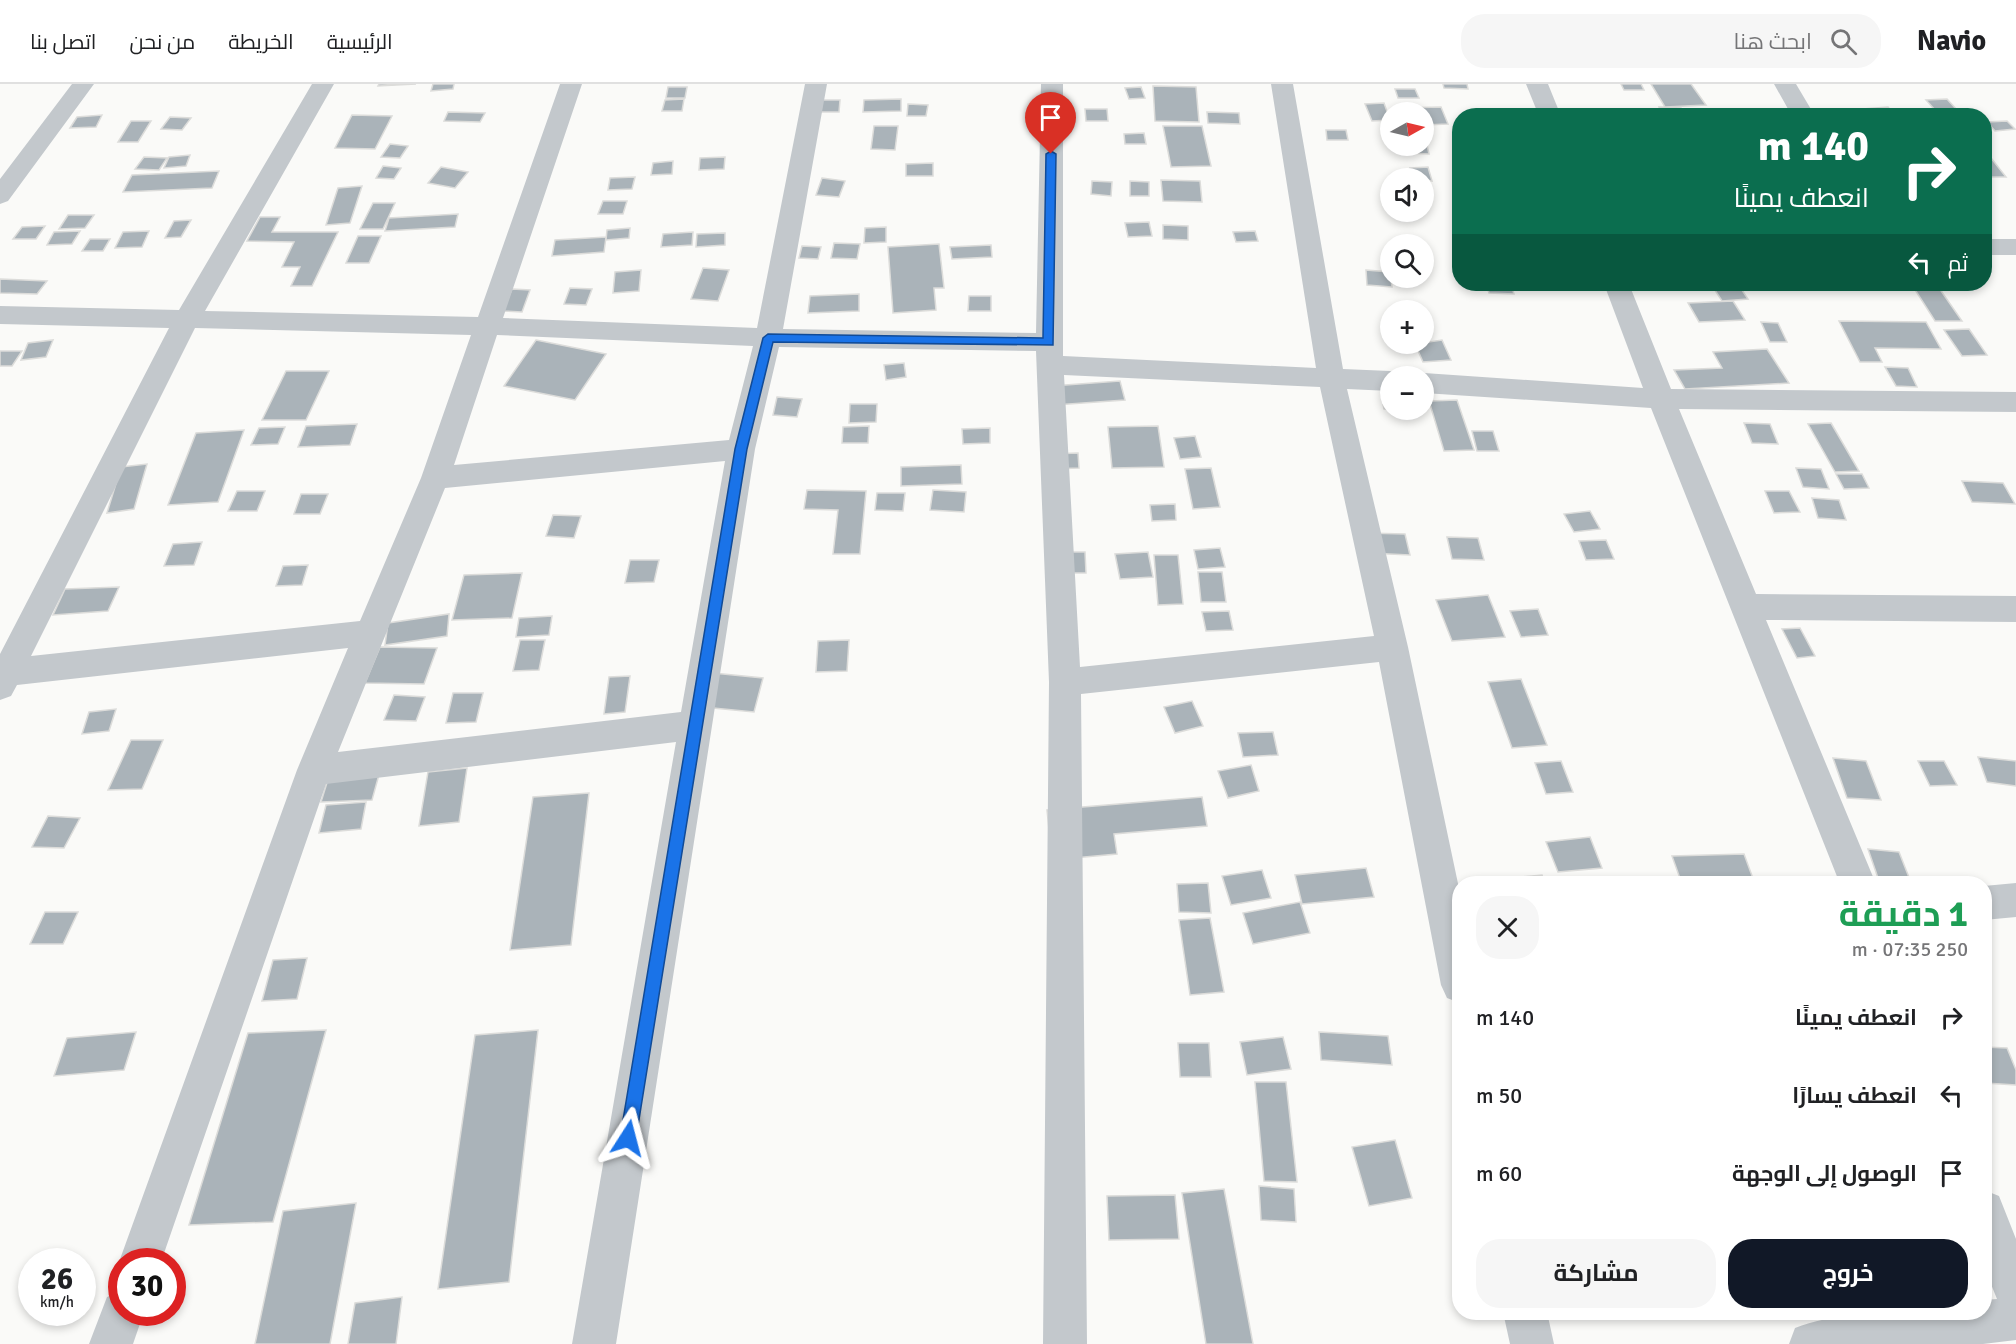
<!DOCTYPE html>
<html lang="ar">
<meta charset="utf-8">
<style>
body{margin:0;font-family:Signika,Cairo,sans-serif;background:#f6f6f6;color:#202124;direction:rtl;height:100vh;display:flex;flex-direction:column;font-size:22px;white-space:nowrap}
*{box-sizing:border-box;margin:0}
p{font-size:20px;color:#757577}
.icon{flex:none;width:33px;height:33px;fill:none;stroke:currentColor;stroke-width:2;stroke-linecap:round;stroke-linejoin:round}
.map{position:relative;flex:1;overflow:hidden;direction:ltr}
.details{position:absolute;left:1452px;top:792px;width:540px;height:444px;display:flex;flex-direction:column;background:#fff;border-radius:24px;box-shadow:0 3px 9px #0003;direction:rtl}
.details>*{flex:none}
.banner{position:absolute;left:1452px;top:24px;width:540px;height:183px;border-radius:24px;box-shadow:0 3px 9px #0003;direction:rtl;background:#0b6e4f;color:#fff;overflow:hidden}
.needle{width:39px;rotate:82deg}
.buttons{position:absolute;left:1380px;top:18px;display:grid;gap:12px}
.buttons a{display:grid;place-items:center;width:54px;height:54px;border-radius:50%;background:#fff;box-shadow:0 3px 9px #0003;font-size:30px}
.speed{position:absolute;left:18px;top:1164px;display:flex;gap:12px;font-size:30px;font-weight:700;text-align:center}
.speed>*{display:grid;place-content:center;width:78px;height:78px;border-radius:50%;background:#fff;box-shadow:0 3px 9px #0003;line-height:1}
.speed small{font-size:15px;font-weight:400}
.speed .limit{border:9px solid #d22;background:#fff;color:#111}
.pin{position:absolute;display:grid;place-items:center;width:51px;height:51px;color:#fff;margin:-62px -26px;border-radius:50% 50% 50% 0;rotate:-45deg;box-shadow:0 0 6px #0007}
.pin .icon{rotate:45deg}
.me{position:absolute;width:66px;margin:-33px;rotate:9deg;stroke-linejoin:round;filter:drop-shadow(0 0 4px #0008)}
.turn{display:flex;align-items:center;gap:21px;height:126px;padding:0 24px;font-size:27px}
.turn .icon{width:78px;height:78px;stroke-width:2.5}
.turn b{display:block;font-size:42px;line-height:51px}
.then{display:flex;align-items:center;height:57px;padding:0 24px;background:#0003;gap:12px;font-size:22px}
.round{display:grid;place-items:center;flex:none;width:63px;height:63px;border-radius:24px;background:#f6f6f6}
.head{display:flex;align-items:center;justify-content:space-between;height:102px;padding:0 24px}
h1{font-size:36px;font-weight:700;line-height:45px;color:#1e9e55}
.action{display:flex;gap:12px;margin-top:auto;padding:12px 24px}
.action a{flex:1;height:69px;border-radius:24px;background:#111827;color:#fff;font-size:24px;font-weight:700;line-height:69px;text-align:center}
.action a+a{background:#f6f6f6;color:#202124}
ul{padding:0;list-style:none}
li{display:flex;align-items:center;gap:18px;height:78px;padding:0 24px}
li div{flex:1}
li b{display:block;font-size:22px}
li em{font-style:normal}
header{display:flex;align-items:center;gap:36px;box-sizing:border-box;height:84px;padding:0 30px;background:#fff;border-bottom:2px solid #e0e0e0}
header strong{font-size:28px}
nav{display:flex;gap:33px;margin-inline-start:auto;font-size:21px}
.search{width:420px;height:54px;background:#f6f6f6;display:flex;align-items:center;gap:15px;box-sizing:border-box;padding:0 21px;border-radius:24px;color:#757577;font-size:22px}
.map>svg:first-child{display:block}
.building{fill:#aab3b9;stroke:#dcdcda;stroke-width:1.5}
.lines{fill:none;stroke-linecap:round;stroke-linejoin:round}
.street{fill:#c3c8cc;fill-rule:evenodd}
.route{fill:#1a73e8;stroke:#114b97;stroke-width:1.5}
</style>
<header>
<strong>Navio</strong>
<div class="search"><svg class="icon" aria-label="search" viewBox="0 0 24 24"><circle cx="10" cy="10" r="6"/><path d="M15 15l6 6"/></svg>ابحث هنا</div>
<nav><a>الرئيسية</a><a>الخريطة</a><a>من نحن</a><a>اتصل بنا</a></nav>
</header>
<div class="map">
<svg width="2016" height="1260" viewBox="0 0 2016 1260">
<rect width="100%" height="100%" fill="#fafaf8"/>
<path class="building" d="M379,0H416L378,2Z
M433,0H454L453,5L431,7Z
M1443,0H1467L1468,5L1444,4Z
M1621,0H1641L1644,6H1624Z
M1651,0H1691L1706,21L1665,23Z
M1153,2L1196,3L1199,38L1155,37Z
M668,3H687L685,14H666Z
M1141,3L1145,14L1129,15L1125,4Z
M1395,5H1415L1419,14H1398Z
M684,15L682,27H662L665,16Z
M901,15V27L863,28L864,16Z
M1947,15L1957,26L1936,27L1926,16Z
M822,16H840L839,28H821Z
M1384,19L1390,36L1372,37L1365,20Z
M908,20L928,21L926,32H907Z
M1441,23L1448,40L1424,41V28H1401L1399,24Z
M1659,23L1681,24L1684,32H1662Z
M1888,23L1895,32H1856L1851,26Z
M1085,25H1107L1108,37H1086Z
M448,28L485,29L480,38L444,37Z
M1207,28L1239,29L1240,40L1208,39Z
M102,31L96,43L70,44L77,33Z
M352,31L392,32L375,65L335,64Z
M170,33L191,34L182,46L161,45Z
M131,37H151L138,58H118Z
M2007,37L2015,45L1995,47L1987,38Z
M874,42H898L895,66L871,65Z
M1163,42H1202L1211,82L1171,83Z
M1326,46H1346L1348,56H1327Z
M1144,49L1146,60H1125L1124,50Z
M1424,56H1426L1429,70L1408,69L1406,62H1424Z
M390,60L408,62L400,74L381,73Z
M1984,65L2006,93H1984Z
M190,71L186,82L164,84L169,73Z
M144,73L167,74L159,86L135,85Z
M725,73L724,85L699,86L700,74Z
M673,77L672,90L651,91L653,79Z
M933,79V92H906V80Z
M383,82L401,84L394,95L376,94Z
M441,83L468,88L455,104L428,99Z
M1428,83L1432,97L1414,94L1410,84Z
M219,87L212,104L123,108L132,91Z
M635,93L632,105L608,106L610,94Z
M822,94L845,97L839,113L816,111Z
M1161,96L1200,97L1202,118L1163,117Z
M1092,97L1112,98L1111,112L1091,110Z
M1130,97L1149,98V112H1130Z
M362,102L350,139L326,141L338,104Z
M603,117H627L623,130H598Z
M373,119H395L383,145H360Z
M458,130L455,143L385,147L389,134Z
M68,131H94L85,144L59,145Z
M260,133H280L272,148H338L312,202H291L300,183H282L294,158L247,157Z
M191,136L181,153L165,154L174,137Z
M1149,138L1152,152L1128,153L1125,139Z
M1163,141L1188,142V156L1163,155Z
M45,142L36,155H13L22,143Z
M886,143V158L864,159L865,144Z
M630,144L629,154L606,156L607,146Z
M80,147L72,160L47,161L54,148Z
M149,147L142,163L115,164L123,148Z
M1255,147L1258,157L1236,158L1233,148Z
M693,148L692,161L661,163L663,150Z
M725,149V161L696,163L697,150Z
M358,152H381L369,179H346Z
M606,153L604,168L552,172L555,156Z
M90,155H110L103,167H82Z
M834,159L860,160L857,175L831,174Z
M939,160L944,204H934L936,226L893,229L888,163Z
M991,161L992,173L952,175L950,163Z
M802,162L821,163L818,175L799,174Z
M703,184L729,186L718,217L691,215Z
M641,186L639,207L613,209L615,188Z
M1366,186L1390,188L1392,203L1367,201Z
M0,195L47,197L37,210L0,209Z
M1486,200H1511L1514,210L1489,209Z
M1711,200H1738L1748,215L1722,217Z
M1912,201H1937L1962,237H1935Z
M570,204L592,205L586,221L564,220Z
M512,205L530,206L522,228L503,227Z
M859,210V227L808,229L810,212Z
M969,212H991V227H968Z
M1733,217L1745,236L1699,238L1688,219Z
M1839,237L1926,238L1941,265L1875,264L1882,278H1860Z
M1761,238L1778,239L1787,258H1770Z
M1969,245L1987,271L1962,272L1944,246Z
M53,256L46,273L21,276L28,259Z
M536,256L606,270L575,316L504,302Z
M1442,256L1451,276L1423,278L1415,260Z
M1767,265L1789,299L1685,305L1674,286L1722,284L1713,268Z
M0,267H22L12,282H0Z
M904,279L906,293L886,296L884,281Z
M1885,283L1908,284L1917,303L1896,302Z
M286,287H329L306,336H262Z
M1120,297L1125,316L1055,321L1052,302Z
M1381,310H1390V326H1413L1384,325Z
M777,313L802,315L797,333L773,331Z
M1457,316L1474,366L1444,367L1429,317Z
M850,320H877L876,338L849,339Z
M1744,339L1770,340L1778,360L1752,359Z
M1831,339L1859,387L1835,388L1808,340Z
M357,340L350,361L298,363L306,342Z
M869,342L868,359H842L843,343Z
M1158,342L1164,383L1112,384L1108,343Z
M285,343L278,360L251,361L259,344Z
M990,344V359L963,360L962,345Z
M244,346L218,418L168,421L196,349Z
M1472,347H1493L1499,367H1477Z
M1195,352L1201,373L1180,375L1174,354Z
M1078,369L1079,384L1052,385L1051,370Z
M147,380L134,425L107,429L121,383Z
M961,381L962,400L901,402V383Z
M1211,384L1220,423L1193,425L1185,385Z
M1796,384L1821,385L1829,405L1803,403Z
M1836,390H1862L1869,404L1844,405Z
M1962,397L2003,399L2015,420L1972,418Z
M807,406L866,407L860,470H833L838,426L804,425Z
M933,406L966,408L964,428L930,426Z
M237,407H265L257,427H228Z
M1765,407H1789L1800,428L1774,429Z
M877,409H905L903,427L875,426Z
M301,410H328L320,430H294Z
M1812,414L1839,416L1846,436L1818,434Z
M1175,420L1176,436L1152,437L1150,421Z
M1590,427L1600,445L1574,448L1564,430Z
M553,431L581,432L574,454L546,452Z
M1365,449L1405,450L1410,471L1368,469Z
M1447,453L1478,454L1484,476L1452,475Z
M1606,456L1614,475L1586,476L1579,457Z
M202,458L194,481L164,482L173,460Z
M1220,464L1225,483L1198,485L1194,466Z
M1057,468H1085L1086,489H1058Z
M1148,468L1153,493L1120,495L1115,470Z
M1154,471H1178L1183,520L1158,521Z
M630,476H659L654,498L625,499Z
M308,481L302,501L276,502L283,482Z
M1198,488H1222L1226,518H1201Z
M522,489L512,534L452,536L464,491Z
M119,503L108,527L53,531L65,505Z
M1488,511L1505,553L1452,557L1436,516Z
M1538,525L1548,551L1521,553L1510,527Z
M1229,527L1233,546L1206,547L1202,528Z
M449,530L447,552L385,561L388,539Z
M552,532L549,551L516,553L519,534Z
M1800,544L1815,572L1797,574L1782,545Z
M520,556H545L539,586L513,587Z
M849,556L847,587L816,588L818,557Z
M380,563L437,564L424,600L365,599Z
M713,589L763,594L754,628L703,623Z
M630,592L625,628L604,630L609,593Z
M1521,595L1547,661L1512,664L1488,598Z
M453,609H483L476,638L446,639Z
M394,611L425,613L416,637L384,636Z
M1192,617L1203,642L1175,649L1164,623Z
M116,625L109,647L82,650L89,628Z
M1273,648L1278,671L1243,673L1238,649Z
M131,656H163L142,705L108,706Z
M1978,673L2016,677V702L1987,698Z
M1833,674L1866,677L1881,716L1847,714Z
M1561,677L1573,708L1546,710L1535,679Z
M1918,677H1944L1957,701L1930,702Z
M1251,681L1259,707L1228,714L1218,687Z
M467,684L459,738L419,742L428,688Z
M380,687L372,716L321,718L330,689Z
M589,709L571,861L510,866L533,713Z
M1202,713L1207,742L1114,750L1117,770L1052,776L1047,726Z
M366,718L361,745L319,749L326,721Z
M48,732L80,734L64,764L32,763Z
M1590,753L1602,784L1558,788L1546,758Z
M1868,765L1899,768L1910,796L1878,794Z
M1744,770L1755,800H1682L1672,772Z
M1366,784L1374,813L1302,820L1295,791Z
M1262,786L1271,814L1231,821L1222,792Z
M1542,791L1544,800H1513L1511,794Z
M1208,799L1211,829L1179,828L1177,800Z
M1300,818L1310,849L1253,860L1243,829Z
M45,828H78L63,860H30Z
M1210,834L1224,908L1190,911L1179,836Z
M307,874L297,915L262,917L273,876Z
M326,946L273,1138L189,1141L248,949Z
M538,946L509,1198L438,1205L475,951Z
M136,948L124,986L54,992L67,954Z
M1319,948L1388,952L1392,981L1321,976Z
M1283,953L1291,985L1247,991L1240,958Z
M1178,959H1209L1211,993H1180Z
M1984,963L2007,964L2016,986V1001L1985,999Z
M1255,998H1286L1297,1098L1264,1097Z
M1395,1056L1412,1114L1369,1122L1352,1063Z
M1259,1102L1294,1105L1296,1138L1261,1136Z
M1224,1105L1253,1260H1206L1182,1109Z
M1175,1111L1179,1155L1109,1156L1107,1112Z
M356,1119L330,1260H255L283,1127Z
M402,1213L396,1260H348L355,1219Z"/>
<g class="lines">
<path class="street" d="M72,0H94L8,117L0,120V95Z
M312,0H334L205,227L478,233L560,0H582L503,234L757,244L805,0H827L783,245L1036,249L1041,0H1063V272L1316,284L1271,0H1293L1343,285L1390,287L1401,292H1390V307L1347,305L1408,563L1460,809V919L1447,914L1441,901L1379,578L1081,610L1087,1260H1043L1049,598L1036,267L779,263L755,365L616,1260H572L676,658L326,700L161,1178H122V1185L119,1178L297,686L348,564L17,601L11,612L0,616V570L169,244L0,240V222L179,226ZM195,244L471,251L421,394L360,537L31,572ZM497,251L753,262L729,356L454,381ZM1064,291L1320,303L1374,552L1080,583ZM725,377L681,628L338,668L445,404Z
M1526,0H1548L1561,32H1539Z
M1774,0H1796L1815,32H1792Z
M1984,155H2016V171H1984Z
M1604,200H1629L1671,305L2016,308V328L1679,325L1756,510L2016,512V538L1766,536L1876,800H1840L1651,324L1424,309V292H1414L1424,289L1643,304Z
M2016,799V833L1984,836V802Z
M1984,1106L1999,1112L2016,1155V1256L1983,1260H1789L1795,1244C1848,1223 1928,1228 1984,1228V1216L1997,1215L1984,1183Z
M122,1206V1228H144L133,1260H89L107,1213Z
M1503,1228H1547L1554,1260H1510Z"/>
</g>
<path class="route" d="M1051,67L1056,70L1053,261L773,258L747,365L636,1054L634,1060L628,1062L622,1060L620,1054L735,365L763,254L768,250L1043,254L1046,70Z"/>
</svg>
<div class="buttons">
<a><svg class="needle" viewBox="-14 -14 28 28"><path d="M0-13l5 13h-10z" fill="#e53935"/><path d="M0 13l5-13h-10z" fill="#757577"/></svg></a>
<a><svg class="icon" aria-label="sound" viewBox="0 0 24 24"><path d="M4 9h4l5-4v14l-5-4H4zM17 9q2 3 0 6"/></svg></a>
<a><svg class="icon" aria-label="search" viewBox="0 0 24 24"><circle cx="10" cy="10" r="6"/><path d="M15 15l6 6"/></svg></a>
<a>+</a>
<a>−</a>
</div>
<div class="speed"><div>26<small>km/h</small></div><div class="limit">30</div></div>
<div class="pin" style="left:1051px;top:70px;background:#d93025"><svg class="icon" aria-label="arrive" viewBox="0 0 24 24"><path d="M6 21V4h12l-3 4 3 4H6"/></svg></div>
<svg class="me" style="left:628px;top:1054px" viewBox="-20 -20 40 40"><path d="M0-17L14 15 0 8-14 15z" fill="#1a73e8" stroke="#fff" stroke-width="4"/></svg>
<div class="banner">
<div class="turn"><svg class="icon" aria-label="right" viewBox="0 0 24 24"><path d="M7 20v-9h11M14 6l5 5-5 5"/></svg><div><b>140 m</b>انعطف يمينًا</div></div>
<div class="then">ثم<svg class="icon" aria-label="left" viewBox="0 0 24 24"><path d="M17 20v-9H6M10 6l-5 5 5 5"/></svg></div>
</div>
<section class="details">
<div class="head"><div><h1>1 دقيقة</h1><p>250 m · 07:35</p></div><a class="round"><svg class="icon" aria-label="close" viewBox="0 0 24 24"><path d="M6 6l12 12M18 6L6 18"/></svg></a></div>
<ul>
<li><svg class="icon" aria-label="right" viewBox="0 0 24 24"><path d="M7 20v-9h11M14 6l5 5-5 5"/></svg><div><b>انعطف يمينًا</b></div><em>140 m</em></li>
<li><svg class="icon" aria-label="left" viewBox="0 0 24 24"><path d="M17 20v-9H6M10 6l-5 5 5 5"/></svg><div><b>انعطف يسارًا</b></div><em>50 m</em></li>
<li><svg class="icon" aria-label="arrive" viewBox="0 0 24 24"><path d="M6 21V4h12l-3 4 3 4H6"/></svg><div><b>الوصول إلى الوجهة</b></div><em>60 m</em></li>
</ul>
<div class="action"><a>خروج</a><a>مشاركة</a></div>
</section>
</div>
